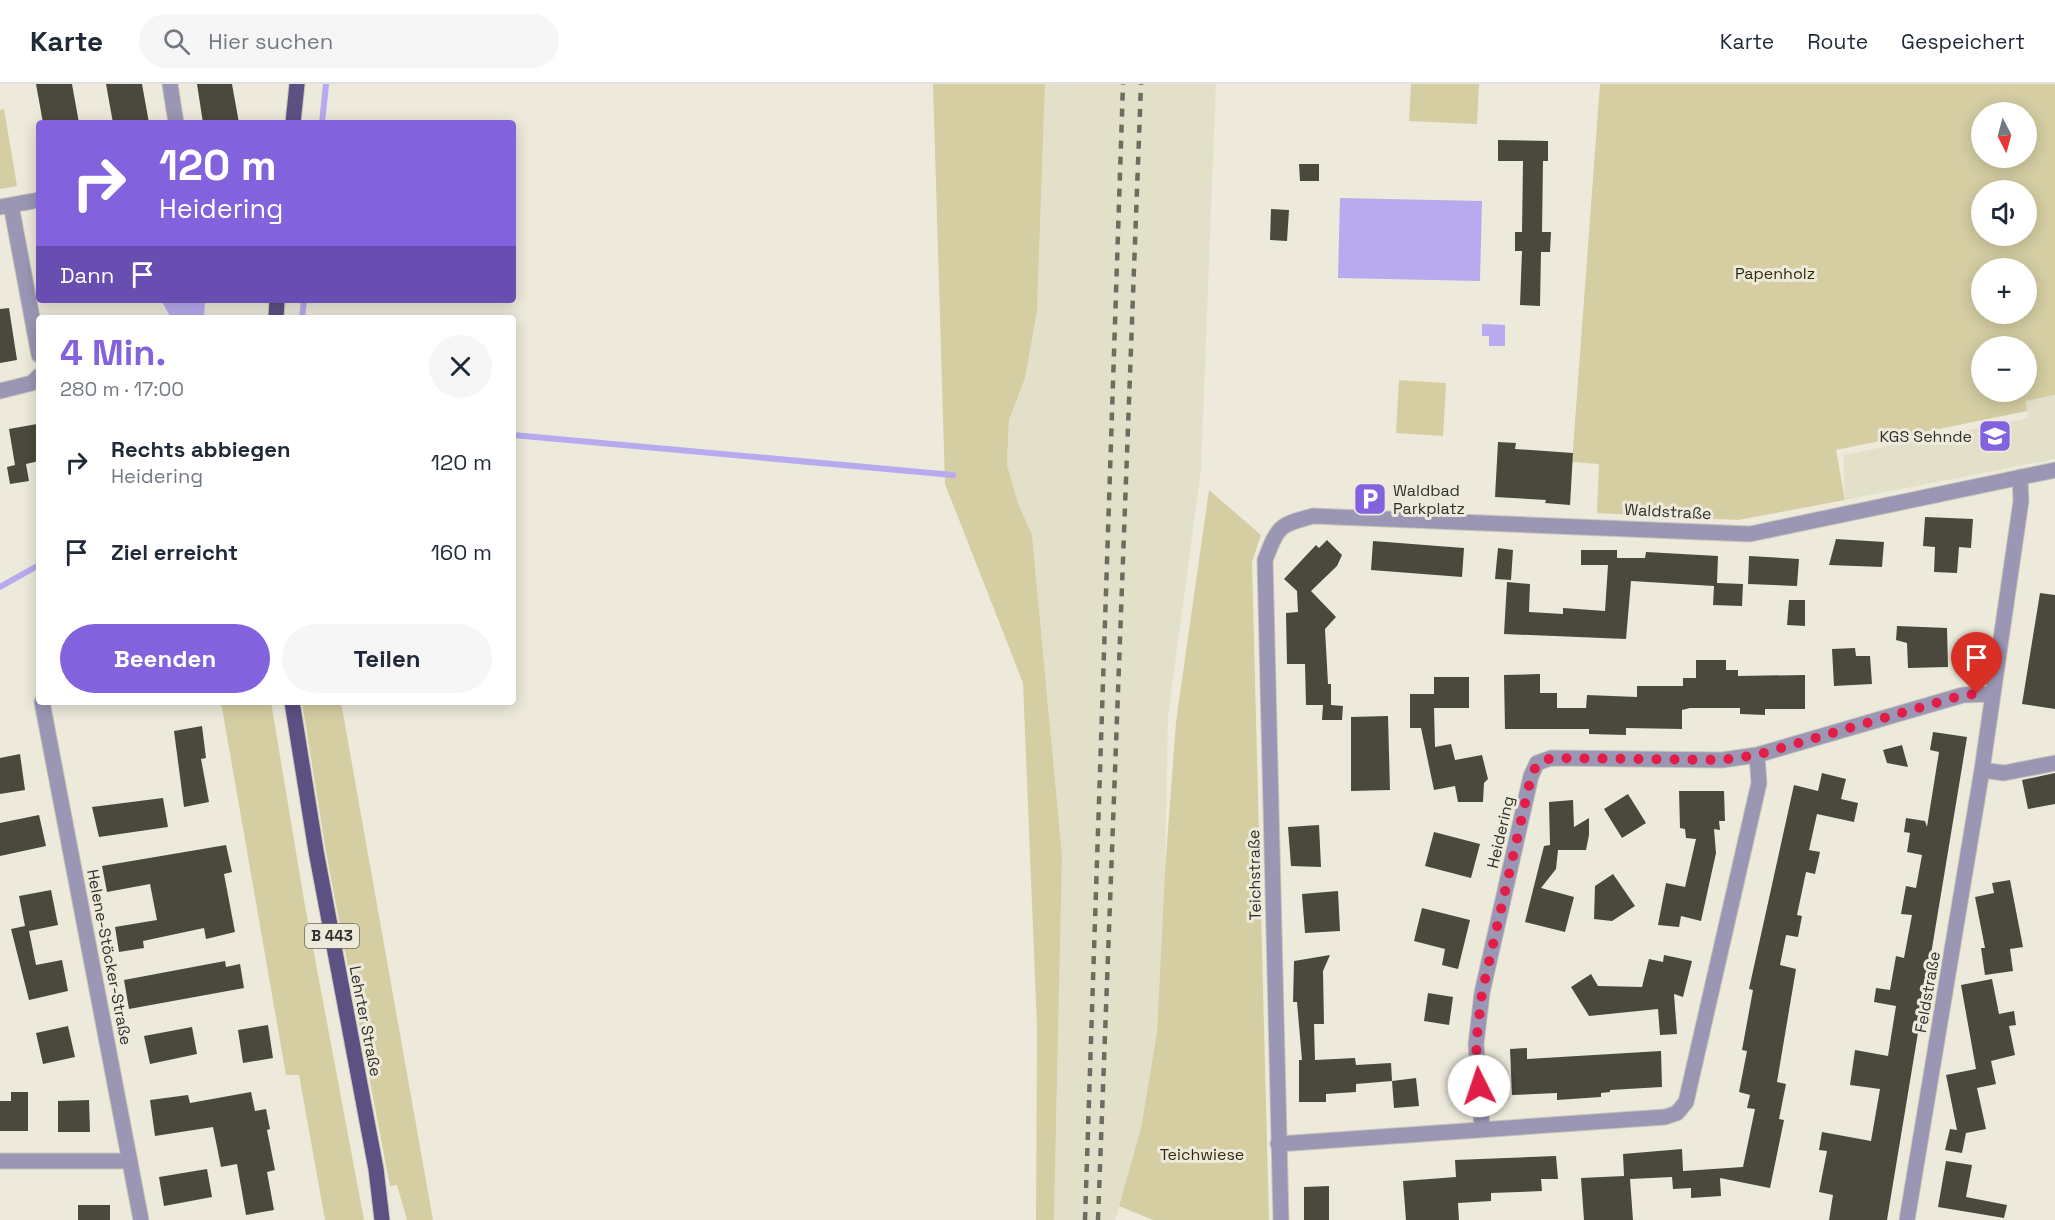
<!DOCTYPE html>
<html lang="de">
<meta charset="utf-8">
<style>
body{margin:0;font-family:"Space Grotesk",sans-serif;background:#f6f6f7;color:#1f2937;height:100vh;display:flex;flex-direction:column;font-size:22px;white-space:nowrap}
*{box-sizing:border-box;margin:0}
p{font-size:20px;color:#747a83}
.icon{flex:none;width:33px;height:33px;fill:none;stroke:currentColor;stroke-width:2;stroke-linecap:round;stroke-linejoin:round}
.map{position:relative;flex:1;overflow:hidden}
.side{position:absolute;left:36px;top:231px;width:480px;height:390px;display:flex;flex-direction:column;background:#fff;border-radius:6px;box-shadow:0 3px 15px #0003}
.side>*{flex:none}
.hud{position:absolute;left:36px;top:36px;width:480px;height:183px;border-radius:6px;box-shadow:0 3px 15px #0003;background:#8362dd;color:#fff;overflow:hidden}
.needle{width:39px;rotate:174deg}
.controls{position:absolute;left:1971px;top:18px;display:grid;gap:12px}
.controls a{display:grid;place-items:center;width:66px;height:66px;border-radius:50%;background:#fff;box-shadow:0 3px 15px #0003;font-size:30px}
.pin{position:absolute;display:grid;place-items:center;width:51px;height:51px;color:#fff;margin:-62px -26px;border-radius:50% 50% 50% 0;rotate:-45deg;box-shadow:0 0 6px #0007}
.pin .icon{rotate:45deg}
.me{position:absolute;width:66px;margin:-33px;rotate:356deg;stroke-linejoin:round;filter:drop-shadow(0 0 4px #0008)}
.turn{display:flex;align-items:center;gap:21px;height:126px;padding:0 24px;font-size:27px}
.turn .icon{width:78px;height:78px;stroke-width:2.5}
.turn b{display:block;font-size:42px;line-height:51px}
.then{display:flex;align-items:center;height:57px;padding:0 24px;background:#0003;gap:12px;font-size:22px}
.round{display:grid;place-items:center;flex:none;width:63px;height:63px;border-radius:32px;background:#f6f6f7}
.overview{display:flex;align-items:center;justify-content:space-between;height:102px;padding:0 24px}
h1{font-size:36px;font-weight:700;line-height:45px;color:#8362dd}
.primary-button{display:flex;gap:12px;margin-top:auto;padding:12px 24px}
.primary-button a{flex:1;height:69px;border-radius:36px;background:#8362dd;color:#fff;font-size:24px;font-weight:700;line-height:69px;text-align:center}
.primary-button a+a{background:#f6f6f7;color:#1f2937}
ul{padding:0;list-style:none}
li{display:flex;align-items:center;gap:18px;height:90px;padding:0 24px}
li div{flex:1}
li b{display:block;font-size:22px}
li em{font-style:normal}
header{display:flex;align-items:center;gap:36px;box-sizing:border-box;height:84px;padding:0 30px;background:#fff;border-bottom:2px solid #e0e1e3}
header strong{font-size:28px}
nav{display:flex;gap:33px;margin-inline-start:auto;font-size:21px}
.search{width:420px;height:54px;background:#f6f6f7;display:flex;align-items:center;gap:15px;box-sizing:border-box;padding:0 21px;border-radius:33px;color:#747a83;font-size:22px}
.map>svg:first-child{display:block}
.built{fill:#e3e0ca}
.green{fill:#d5cea3;fill-rule:evenodd}
.water{fill:#b7aaee}
.lines{fill:none;stroke-linecap:round;stroke-linejoin:round}
.stream{stroke:#b7aaee;stroke-width:6}
.building{fill:#4b493d}
.minor-casing{stroke:#c7c5b9;stroke-width:17}
.primary-casing{stroke:#c7c5b9;stroke-width:17}
.minor{stroke:#9b96b4;stroke-width:15}
.primary{stroke:#5b5183;stroke-width:15}
.rail{stroke:#6d6c63;stroke-width:4.5;stroke-dasharray:8 8;stroke-linecap:butt}
.route{stroke:#e11d48;stroke-width:10;stroke-dasharray:0 18}
.labels{text-anchor:middle;stroke-width:6;stroke-linejoin:round;paint-order:stroke}
.shield{fill:#edeadc;stroke:#696860;stroke-width:1.5}
.shield-label{font-size:15px;font-weight:bold;fill:#31312b}
.park-label{font-size:16px;fill:#302b09;stroke:#edeadc}
.poi-label{font-size:16px;fill:#31312b;stroke:#edeadc;text-anchor:end}
.street-label{font-size:16px;fill:#31312b;stroke:#edeadc}
</style>
<header>
<strong>Karte</strong>
<div class="search"><svg class="icon" aria-label="search" viewBox="0 0 24 24"><circle cx="10" cy="10" r="6"/><path d="M15 15l6 6"/></svg>Hier suchen</div>
<nav><a>Karte</a><a>Route</a><a>Gespeichert</a></nav>
</header>
<div class="map">
<svg width="2055" height="1136" viewBox="0 0 2055 1136">
<rect width="100%" height="100%" fill="#edeadc"/>
<path class="built" d="M1045,0H1216L1201,386L1168,632L1165,786L1157,948L1141,1044L1115,1136H1054L1062,771L1032,451L1018,419L1007,382L1009,336L1025,294L1037,228Z
M2055,311V375L1845,416L1843,371L2028,334L2025,317Z"/>
<path class="green" d="M933,0H1045L1037,228L1025,294L1009,336L1007,381L1018,419L1032,451L1062,771L1054,1136H1036L1037,943L1023,599L945,400Z
M1411,0H1479L1477,40L1409,37Z
M1600,0H2055V311L2025,317L2027,327L1836,366L1845,416L1738,436L1597,429L1599,380L1572,378ZM1982,28H2026V74H1982ZM1982,106H2026V152H1982ZM1982,184H2026V230H1982ZM1982,262H2026V308H1982Z
M4,25L17,102L0,105V26Z
M1399,296L1446,299L1443,352L1396,349Z
M1209,406L1261,451L1252,478L1269,1136H1153L1119,1122L1141,1044L1157,948L1165,786L1176,638Z
M221,618H271L304,816L364,1136H325L299,991H286Z
M302,618H341L433,1136H407L397,1101L390,1102L326,768Z"/>
<path class="water" d="M1340,114L1482,117L1480,197L1338,194Z
M161,216H205L204,234H171Z
M1482,240L1505,241V262H1489V252H1482Z"/>
<g class="lines">
<path class="stream" d="M322,39L326,0
M302,234L304,216
M513,351L953,391
M0,503L39,481"/>
</g>
<path class="building" d="M36,0H72L79,39H43Z
M106,0H142L149,39H113Z
M197,0H232L239,39H203Z
M1498,56L1548,57V77H1543L1542,148H1551L1550,168H1541L1540,222L1520,221L1522,167H1515V148H1522L1523,77H1498Z
M1299,80H1319V97H1300Z
M1271,125L1289,126L1287,157L1270,156Z
M9,224L17,276L0,279V225Z
M37,340L39,377L26,380L29,397L10,400L7,383L15,381L9,345Z
M1498,358L1516,359L1515,365L1573,369L1570,421L1545,419L1546,416L1495,413Z
M1925,433L1973,435L1971,464L1959,463L1957,489L1934,488L1935,463L1923,462Z
M1836,455L1884,458L1882,483L1829,481Z
M1327,456L1342,471L1337,482L1311,507L1336,533L1325,545L1328,600H1331V621L1343,622L1342,636H1322L1323,621H1306L1305,580H1287L1286,529L1298,528L1297,507L1284,495L1316,461L1319,464Z
M1373,457L1464,464L1462,493L1371,486Z
M1498,464L1513,466L1511,496L1495,495Z
M1581,466H1617V474H1645L1646,468L1718,472L1717,499L1743,500L1742,522L1713,521L1714,502L1631,497L1626,555L1504,550L1507,498L1530,500L1529,528L1563,530V524L1605,527L1608,481H1581Z
M1749,472L1799,475L1797,502L1748,500Z
M2040,509L2055,511V625L2022,620Z
M1789,516H1805V542L1787,541Z
M1897,542L1947,544L1948,583L1908,584L1907,559L1896,556Z
M1855,564L1856,572H1870L1872,600L1834,602L1832,565Z
M1696,576H1726V586H1738V592L1805,591V625H1765V631L1740,630V624H1690L1682,626V645L1626,644V651L1589,650V645H1505L1504,591L1540,590V609H1557V624H1586L1587,611L1637,613V602H1683V594H1696Z
M1434,593H1469V624H1434L1435,663L1451,660L1455,676L1482,671L1488,695L1484,699L1483,718H1458L1455,702L1434,706L1421,644H1410V610H1434Z
M1388,632L1390,706L1351,707V633Z
M202,642L206,674L201,675L209,718L184,723L174,647Z
M1933,648L1967,653L1887,1136H1829L1833,1111L1819,1108L1827,1067L1819,1066L1822,1048L1871,1057L1880,1005L1850,1001L1855,966L1888,972L1896,922L1874,918L1876,904L1890,906L1896,872L1904,874L1912,831L1901,830L1904,813L1906,802L1916,804L1922,771L1907,768L1910,749L1904,748L1906,734L1925,737L1927,743L1939,668L1930,666Z
M1902,661L1908,683L1887,679L1883,666Z
M20,670L25,706L0,710V674Z
M1822,689L1846,695L1841,715L1858,719L1854,738L1817,730L1809,766L1820,768L1815,790L1806,788L1797,831L1802,832L1798,853L1786,851L1780,881L1796,885L1777,998L1786,1000L1779,1035L1784,1036L1770,1104L1720,1094L1721,1112L1691,1114V1104L1673,1105L1672,1093L1630,1095L1633,1136H1584L1581,1094L1624,1092L1623,1070L1682,1065L1683,1087L1743,1083L1755,1025L1747,1024L1750,1011L1739,1008L1747,967L1742,966L1753,906L1749,905L1794,701L1818,707Z
M2055,689V720L2028,725L2022,696Z
M1679,707H1724L1725,737H1719L1720,746L1714,745L1716,769L1701,837L1681,832L1679,843L1658,841L1666,799L1685,803L1696,755L1686,754L1685,745L1680,744Z
M1628,710L1646,739L1622,754L1604,725Z
M163,714L168,743L99,753L92,723Z
M1573,716L1574,743L1589,734V751L1586,766H1558L1556,785L1541,804L1574,813L1565,848L1525,838L1544,762L1550,761L1549,718Z
M39,731L46,762L0,772V739Z
M1319,741L1321,783L1291,782L1288,743Z
M1434,748L1480,760L1471,794L1425,782Z
M226,761L232,788L224,790L235,848L206,855L204,844L143,857L144,864L119,868L115,843L157,836L150,800L107,808L102,782Z
M1613,790L1635,822L1612,837L1594,835L1595,802Z
M2010,796L2023,863L2010,865L2013,887L1985,891L1981,864H1985L1975,813L1994,809L1992,799Z
M51,806L58,841L29,847L36,881L62,876L68,907L29,916L11,845L25,842L19,812Z
M1338,807L1340,847L1305,849L1302,810Z
M1422,824L1470,836L1458,885L1442,881L1445,865L1414,857Z
M1330,871L1323,887L1324,940H1314L1315,976L1355,974L1356,981L1391,979L1392,997L1356,1000V1008L1326,1010V1018H1299V976H1302L1297,918H1293L1294,877Z
M1664,871L1692,877L1683,913L1674,910L1677,950L1660,951L1658,925L1589,932L1571,903L1591,890L1598,902L1642,903L1649,875L1663,878Z
M225,877L226,883L240,880L244,904L129,925L124,896Z
M1992,895L1999,930L2014,927L2016,941L2009,942L2015,971L1991,977L1996,1000L1977,1004L1986,1045L1966,1049L1962,1069L1945,1066L1950,1045L1957,1046L1946,991L1976,985L1961,901Z
M1428,909L1453,913L1449,941L1424,937Z
M268,941L273,974L243,979L238,946Z
M68,942L75,973L43,980L36,949Z
M192,943L197,970L150,980L144,952Z
M1527,964V975L1661,967L1662,1003L1610,1006V1008L1601,1009V1013L1557,1016V1009L1512,1011L1510,965Z
M1416,994L1419,1022L1394,1024L1392,997Z
M11,1008H28V1047H0V1017H11Z
M251,1008L255,1027L266,1025L270,1045L267,1046L275,1086L267,1088L274,1126L246,1131L237,1080L221,1083L213,1043L155,1052L150,1016L188,1011L190,1019Z
M89,1016L90,1048H58V1017Z
M1556,1072L1558,1095H1541L1542,1107L1491,1109V1117L1458,1119L1459,1136H1406L1403,1097L1456,1093L1455,1076Z
M1946,1077L1972,1081L1966,1113L2007,1121L2004,1134L1938,1123Z
M207,1085L212,1113L164,1122L159,1093Z
M1329,1102V1136H1304V1103Z
M78,1121H110V1136H78Z"/>
<g class="lines">
<g class="minor-casing">
<path id="minor" d="M170,0L176,39
M11,121L39,271
M0,123L39,116
M0,307L32,299L39,292
M42,618L141,1136
M1982,686L2004,689L2055,679
M1482,1044L1476,960L1482,909L1531,692L1537,679L1551,674L1722,676L1757,671L1963,611L1991,610
M1278,1060L1665,1033L1677,1029L1686,1018L1759,699L1757,671
M0,1077H130
M1281,1136L1265,476C1278,443 1278,441 1313,432L1750,450L2055,386
M1907,1136L1982,686L2021,417L2020,393"/>
</g>
<g class="primary-casing">
<path id="primary" d="M293,39L297,0
M276,234L277,216
M292,618L316,767L376,1085L382,1136"/>
</g>
<use href="#minor" class="minor"/>
<use href="#primary" class="primary"/>
<path class="rail" d="M1085,1136L1123,0
M1098,1136L1141,0"/>
</g>
<g class="lines">
<path class="route" d="M1479,1002L1476,960L1482,909L1531,693L1537,680L1551,674L1722,676L1757,671L1963,611L1977,610"/>
</g>
<defs>
<g id="school-square" transform="scale(1.725)"><rect x="-9" y="-9" width="18" height="18" rx="4" fill="#8362dd" stroke="#edeadc"/><path d="M0-5L7-2L0 1L-7-2ZM-4 1L0 2.5L4 1V4Q0 6-4 4Z" fill="#fff"/></g>
<g id="parking-square" transform="scale(1.725)"><rect x="-9" y="-9" width="18" height="18" rx="4" fill="#8362dd" stroke="#edeadc"/><path d="M-3.5-5.5H1a3.5 3.5 0 0 1 0 7H-1V5.5H-3.5ZM-1-3.4V-.6H.8a1.4 1.4 0 0 0 0-2.8Z" fill="#fff"/></g>
</defs>
<g fill-rule="evenodd">
<use href="#school-square" x="1995" y="352"/>
<use href="#parking-square" x="1370" y="415"/>
</g>
<g class="labels">
<rect class="shield" x="305" y="840" width="54" height="24" rx="4.5"/>
<g class="shield-label">
<text x="332" y="857">B 443</text>
</g>
<g class="park-label">
<text x="1775" y="195">Papenholz</text>
<text x="1202" y="1076">Teichwiese</text>
</g>
<g class="poi-label">
<text x="1972" y="358">KGS Sehnde</text>
<text x="1393" y="412" text-anchor="start">Waldbad<tspan x="1393" dy="18">Parkplatz</tspan></text>
</g>
<g class="street-label">
<text transform="translate(1668 427) rotate(3)" y="6">Waldstraße</text>
<text transform="translate(1500 748) rotate(-77)" y="6">Heidering</text>
<text transform="translate(1254 791) rotate(-91)" y="6">Teichstraße</text>
<text transform="translate(110 873) rotate(79)" y="6">Helene-Stöcker-Straße</text>
<text transform="translate(1927 908) rotate(-80)" y="6">Feldstraße</text>
<text transform="translate(366 937) rotate(79)" y="6">Lehrter Straße</text>
</g>
</g>
</svg>
<div class="controls">
<a><svg class="needle" viewBox="-14 -14 28 28"><path d="M0-13l5 13h-10z" fill="#e53935"/><path d="M0 13l5-13h-10z" fill="#747a83"/></svg></a>
<a><svg class="icon" aria-label="sound" viewBox="0 0 24 24"><path d="M4 9h4l5-4v14l-5-4H4zM17 9q2 3 0 6"/></svg></a>
<a>+</a>
<a>−</a>
</div>
<div class="pin" style="left:1977px;top:610px;background:#d93025"><svg class="icon" aria-label="arrive" viewBox="0 0 24 24"><path d="M6 21V4h12l-3 4 3 4H6"/></svg></div>
<svg class="me" style="left:1479px;top:1002px" viewBox="-20 -20 40 40"><circle r="19" fill="#fff"/><path d="M0-13L10 11 0 6-10 11z" fill="#e11d48"/></svg>
<div class="hud">
<div class="turn"><svg class="icon" aria-label="right" viewBox="0 0 24 24"><path d="M7 20v-9h11M14 6l5 5-5 5"/></svg><div><b>120 m</b>Heidering</div></div>
<div class="then">Dann<svg class="icon" aria-label="arrive" viewBox="0 0 24 24"><path d="M6 21V4h12l-3 4 3 4H6"/></svg></div>
</div>
<section class="side">
<div class="overview"><div><h1>4 Min.</h1><p>280 m · 17:00</p></div><a class="round"><svg class="icon" aria-label="close" viewBox="0 0 24 24"><path d="M6 6l12 12M18 6L6 18"/></svg></a></div>
<ul>
<li><svg class="icon" aria-label="right" viewBox="0 0 24 24"><path d="M7 20v-9h11M14 6l5 5-5 5"/></svg><div><b>Rechts abbiegen</b><p>Heidering</p></div><em>120 m</em></li>
<li><svg class="icon" aria-label="arrive" viewBox="0 0 24 24"><path d="M6 21V4h12l-3 4 3 4H6"/></svg><div><b>Ziel erreicht</b></div><em>160 m</em></li>
</ul>
<div class="primary-button"><a>Beenden</a><a>Teilen</a></div>
</section>
</div>
